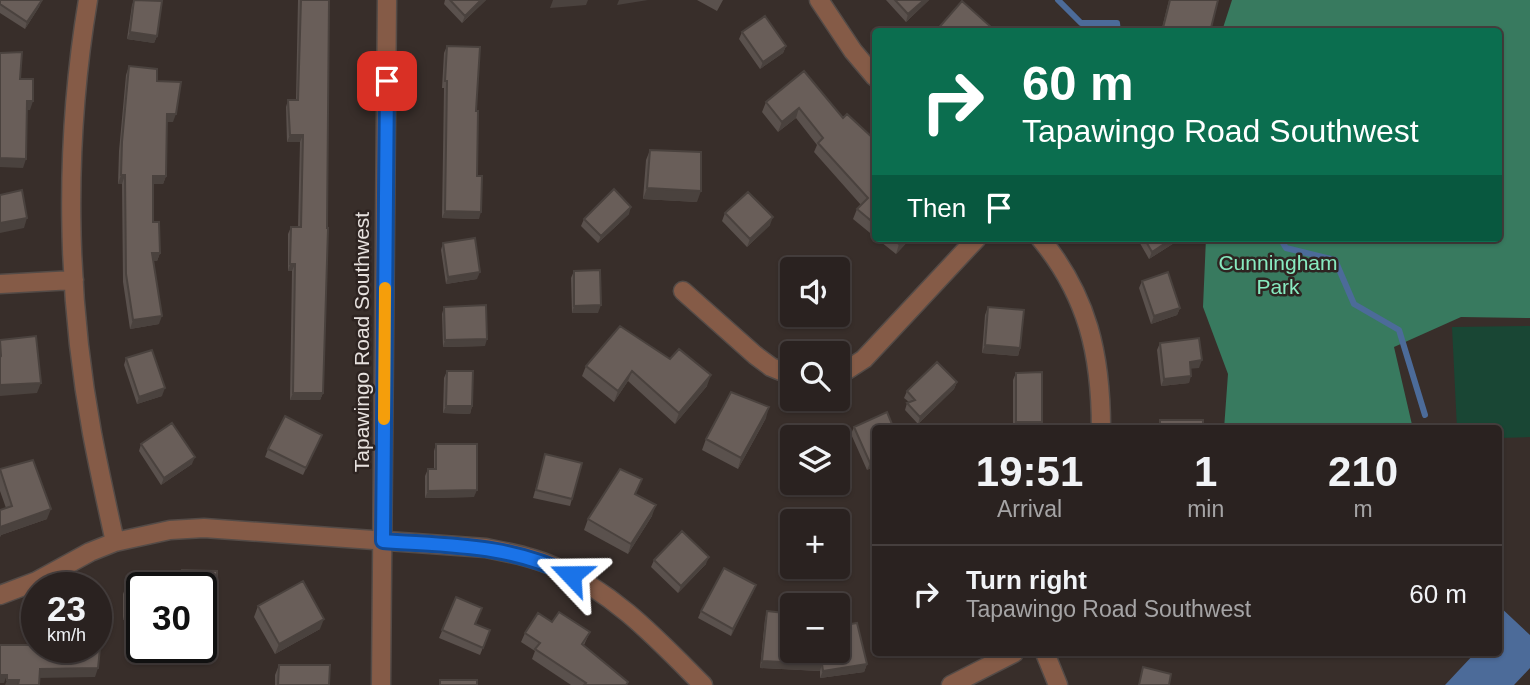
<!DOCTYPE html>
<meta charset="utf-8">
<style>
body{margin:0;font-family:Arial,sans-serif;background:#322a29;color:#f1f3f6;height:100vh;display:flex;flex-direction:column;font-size:26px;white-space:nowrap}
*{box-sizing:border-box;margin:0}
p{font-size:23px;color:#a5a4a5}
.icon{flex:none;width:38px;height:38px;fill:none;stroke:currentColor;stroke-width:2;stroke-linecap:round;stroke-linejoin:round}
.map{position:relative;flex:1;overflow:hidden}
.details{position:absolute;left:872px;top:425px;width:630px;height:231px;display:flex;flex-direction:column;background:#2a2220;border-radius:7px;box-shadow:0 2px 5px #0004,0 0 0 2px #463f3e}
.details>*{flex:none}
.guide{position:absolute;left:872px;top:28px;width:630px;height:214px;border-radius:7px;box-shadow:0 2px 5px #0004,0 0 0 2px #463f3e;background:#0b6e4f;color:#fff;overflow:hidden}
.controls{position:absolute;left:780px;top:257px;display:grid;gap:14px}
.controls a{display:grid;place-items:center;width:70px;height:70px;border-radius:7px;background:#2a2220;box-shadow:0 2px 5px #0004,0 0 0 2px #463f3e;font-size:35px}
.speed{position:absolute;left:21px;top:572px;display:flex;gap:14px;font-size:35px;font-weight:700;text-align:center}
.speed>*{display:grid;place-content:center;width:91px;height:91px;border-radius:50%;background:#2a2220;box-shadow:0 2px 5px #0004,0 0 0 2px #463f3e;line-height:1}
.speed small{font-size:18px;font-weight:400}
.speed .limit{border:4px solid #111;border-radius:10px;background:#fff;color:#111}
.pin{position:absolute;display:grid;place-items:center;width:60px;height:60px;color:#fff;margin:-30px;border-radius:14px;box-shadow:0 4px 10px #0006}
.me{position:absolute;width:77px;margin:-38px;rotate:293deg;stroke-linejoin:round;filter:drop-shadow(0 0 5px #0008)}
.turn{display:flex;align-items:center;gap:24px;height:147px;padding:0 35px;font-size:32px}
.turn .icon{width:91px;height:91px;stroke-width:2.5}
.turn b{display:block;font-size:49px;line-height:60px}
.then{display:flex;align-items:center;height:66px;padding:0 35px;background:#0003;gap:14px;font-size:26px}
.eta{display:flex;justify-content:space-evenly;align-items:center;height:119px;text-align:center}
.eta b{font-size:42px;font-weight:700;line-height:49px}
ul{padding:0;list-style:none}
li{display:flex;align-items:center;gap:21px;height:98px;padding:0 35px;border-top:2px solid #463f3e}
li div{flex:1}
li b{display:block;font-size:26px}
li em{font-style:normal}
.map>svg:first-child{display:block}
.green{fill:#194634}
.forest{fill:#387a5f}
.water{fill:#4c6b99}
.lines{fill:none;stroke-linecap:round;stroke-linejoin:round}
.stream{stroke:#4c6b99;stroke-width:6}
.minor-casing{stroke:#544b47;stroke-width:21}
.tertiary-casing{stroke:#544b47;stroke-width:21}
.minor{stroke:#855b47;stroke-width:18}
.tertiary{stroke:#855b47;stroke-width:18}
.wall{fill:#5a514d}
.shaded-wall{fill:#4a423e}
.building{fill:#695e59;stroke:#4a423e;stroke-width:2}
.route-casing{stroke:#114b97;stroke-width:18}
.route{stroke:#1a73e8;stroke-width:12}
.slow{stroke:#f59e0b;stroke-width:12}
.labels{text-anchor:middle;stroke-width:5;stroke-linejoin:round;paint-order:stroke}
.park-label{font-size:21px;fill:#88eac0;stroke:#2e2421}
.street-label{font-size:21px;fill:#e7e1de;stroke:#2e2421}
</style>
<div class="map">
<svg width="1530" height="685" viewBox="0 0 1530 685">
<rect width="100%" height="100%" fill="#382e2a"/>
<path class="green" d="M1530,326V437L1498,438V429H1457L1452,327Z"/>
<path class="forest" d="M1232,0H1530V318L1461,317L1394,347L1413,429H1224L1228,374L1203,307L1206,238H1498V32L1222,31Z"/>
<path class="water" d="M1498,605L1530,635V668L1514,685H1445L1475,653H1498Z"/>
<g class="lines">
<path class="stream" d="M1058,0L1081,23H1117L1118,32
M1280,238L1286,248L1335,260L1354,304L1399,330L1425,415"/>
<g class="minor-casing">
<path id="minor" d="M88,0C64,142 66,292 92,433C99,470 107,506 115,542
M819,0L853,51L875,77
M1040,238C1088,296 1101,355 1101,429
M0,284L74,280
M683,291L755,355L771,367L793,376
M838,373L847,370L864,359L977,238
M0,595L37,581L90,552L115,542L170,530L204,528L486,548C510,553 533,557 555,567C615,593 658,640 703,685
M1045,653L1058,685
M951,685L1014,653"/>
</g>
<g class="tertiary-casing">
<path id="tertiary" d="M381,685L387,0"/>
</g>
<use href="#minor" class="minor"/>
<use href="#tertiary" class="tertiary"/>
</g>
<path class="wall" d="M0,0H42L39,7L25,29L0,13Z
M134,0L157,36L154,43L127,39L132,5Z
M298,0H329L323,393L320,400H290L292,271H288V234L291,227H298L300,142H287L286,107L288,100H296Z
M445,0H486L462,23L444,4Z
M697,0H723L717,11Z
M886,0H929L906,22Z
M1169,0H1218L1210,32H1161Z
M742,32L786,46L783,53L760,69L739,39Z
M447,46L476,111L479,219L442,218L444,88H442L444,53Z
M129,66L157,81L173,122H167L166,176L163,184H153V222L160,253L157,261H153L159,324L130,329L123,282L122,184H118L119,151L126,75Z
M804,71L843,118L875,140V237L853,219L857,209L861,205L814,152L817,145L796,118L778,132L762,112L766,102Z
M650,150L697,202L643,199L646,160Z
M725,213L770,225L747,247L722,221Z
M629,214L598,243L581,226L584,219Z
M876,238H911L896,254Z
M1137,238H1182L1149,259Z
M443,243L477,279L446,284L441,250Z
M574,271L598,313H572L571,278Z
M1142,281L1180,308L1177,315L1151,324L1139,288Z
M793,289V305L788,304Z
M444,307L485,346L443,347L442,314Z
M988,307L1020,348L1018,356L982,353L985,315Z
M620,326L707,386L675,424L628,381L614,402L582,376L586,366Z
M1160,343L1199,368H1191L1189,383L1161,386L1157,350Z
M126,358L162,396L137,404L124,365Z
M447,371L472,406L470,414L443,413L444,378Z
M1016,373L1042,422L1039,429H1013V380Z
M957,382L954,389L918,424L905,410L907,403L909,402L904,398L907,391Z
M766,418L738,469L702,450L706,439Z
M854,427L875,429V466L867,470L851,434Z
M790,428L793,438V477L786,476L787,435Z
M322,435L303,475L265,457L268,449Z
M141,444L192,464L161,485L139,451Z
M436,444L474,497L425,498V476L428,469H434V451Z
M545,454L572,499L570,506L533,498Z
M0,469L47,519L1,535L0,537V510L6,508L0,491Z
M636,494L652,516L628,554L584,530L588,519Z
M654,560L706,564L678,593L651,567Z
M182,570L217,571V597L214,604H201V588H179V578Z
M756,585L731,636L698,618L701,611Z
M126,586L142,588V620H123V594Z
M456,597L476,624L490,630L480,655L439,638Z
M258,606L320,629L275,654L254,617Z
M767,611L793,651L867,664L864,672L820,678V671L760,668L765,619Z
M552,622L590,632L584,645L627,685H571L532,659L535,651L521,642L525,633Z
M279,665L329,685H275V675Z"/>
<path class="shaded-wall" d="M42,0L39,7L25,29L27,22Z
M481,0H486L462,23L465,16Z
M553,0H588L586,5L550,8Z
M619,0H648L617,5Z
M924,0H929L906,22L908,14Z
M130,32L157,36L154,43L127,39Z
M786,46L783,53L760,69L763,62Z
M27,101H33L30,110H24Z
M799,108L796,118L778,132L782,122Z
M167,114H176L173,122H164Z
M290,135H303L300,142H287Z
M0,158L26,159L23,168L0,167Z
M121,175H125L122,184H118Z
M153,176H166L163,184H150Z
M647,188L701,191L697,202L643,199Z
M631,207L629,214L598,243L601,236Z
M445,211L481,212L479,219L442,218Z
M773,217L770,225L747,247L750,239Z
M27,218L24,228L0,233V223Z
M905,238H911L896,254L899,244Z
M1173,238H1182L1149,259L1152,252Z
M152,253H160L157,261H149Z
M290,264H295L292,271H288Z
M480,272L477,279L446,284L448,277Z
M601,305L598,313H572L574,306Z
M1180,308L1177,315L1151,324L1154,316Z
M162,316L159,324L130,329L133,320Z
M487,339L485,346L443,347L445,340Z
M985,345L1020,348L1018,356L982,353Z
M1202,360L1199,368L1187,369L1190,362Z
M632,371L628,381L614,402L618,391Z
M711,375L707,386L675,424L679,413Z
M1191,376L1189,383L1161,386L1164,379Z
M957,382L954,389L918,424L920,417Z
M41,383L37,393L0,396V385Z
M165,388L162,396L137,404L139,397Z
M293,393H323L320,400H290Z
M446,406H472L470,414L443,413Z
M769,407L766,418L738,469L741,458Z
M1016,422H1042L1039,429H1014Z
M195,457L192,464L161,485L164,478Z
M875,460V466L867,470L870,463Z
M789,469H793V477L786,476Z
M477,490L474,497L425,498L428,491Z
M656,505L652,516L628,554L631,544Z
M51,509L47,519L1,535L0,537V527Z
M709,557L706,564L678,593L681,586Z
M756,585L753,593L731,636L733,629Z
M201,597H217L214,604H201Z
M125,613H142V620H123Z
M324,619L320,629L275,654L279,644Z
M762,661L822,664L820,671L760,668Z
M867,664L864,672L820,678L823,671Z
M98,668L95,677L37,678L40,669Z
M0,675H7L4,683H0Z
M7,680H19L17,685H5Z"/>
<path class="building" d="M0,0H42L27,22L0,4Z
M134,0L162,1L157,36L130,32Z
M301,0H329L327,228H328L323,393H293L295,264H290L291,227H301L303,135H290L288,100H298Z
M450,0H481L465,16Z
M895,0H924L908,14Z
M1170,0H1218L1210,32H1162Z
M962,1L991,27L987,32H935Z
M765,16L786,46L763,62L742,32Z
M447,46L480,47L476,111H478L477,176H482L481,212L445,211L447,81H445Z
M22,52L20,79H33V101H27L26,159L0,158V53Z
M129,66L157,69V81L181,82L176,114H167L166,176H153V222H159L160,253H152L162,316L133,320L126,274L125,175H121L122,142Z
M804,71L843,118L847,114L875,140V157L872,160L875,162V224L857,209L868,198L818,143L823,138L799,108L782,122L766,102Z
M650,150L701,152V191L647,188Z
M614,189L631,207L601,236L584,219Z
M22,190L27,218L0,223V195Z
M748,192L773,217L750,239L725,213Z
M475,238L480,272L448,277L443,243Z
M891,238H905L899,244Z
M1144,238H1173L1152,252Z
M802,262L820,267L819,270H799Z
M600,270L601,305L574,306V271Z
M1168,272L1180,308L1154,316L1142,281Z
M486,305L487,339L445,340L444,307Z
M988,307L1024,310L1020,348L985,345Z
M620,326L670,359L679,349L711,375L679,413L632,371L618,391L586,366Z
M36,336L41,383L0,385V357L1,356L0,340Z
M1199,338L1202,360L1190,362L1191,376L1164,379L1160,343Z
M152,350L165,388L139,397L126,358Z
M937,362L957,382L920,417L907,403L915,400L907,391Z
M447,371H473L472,406H446Z
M1042,372V422H1016V373Z
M731,392L769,407L741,458L706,439Z
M887,412L894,429H875V460L870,463L854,427Z
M285,416L322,435L306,468L268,449Z
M1160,420H1203V429H1160Z
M172,423L195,457L164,478L141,444Z
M790,428L824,429V438H793V469H789Z
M436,444H477V490L428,491V469H436Z
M545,454L582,463L572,499L536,490Z
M33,460L51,509L0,527V510L12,506L0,469Z
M620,469L642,479L635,494L656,505L631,544L588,519Z
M682,531L709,557L681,586L654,560Z
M724,568L756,585L733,629L701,611Z
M182,570L217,571V597H201V588H181Z
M303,581L324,619L279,644L258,606Z
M126,586L162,587V588H142V613H125Z
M456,597L482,608L475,624L490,630L483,648L442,630Z
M96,608H104L98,668L40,669L39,685H18L19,680H7V675H0V645H37V648H96Z
M767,611L793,614V651H838V626L857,623L867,664L823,671L822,664L762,661Z
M559,612L590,632L582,644L628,682L626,685H584L586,683L535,649L540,643L525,633L538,613L552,622Z
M279,665H330L329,685H278Z
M1143,667L1171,674L1169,685H1139Z
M440,680H477V685H440Z"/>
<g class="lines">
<g class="route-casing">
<path id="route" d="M387,81L383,541C450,546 509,544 571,575"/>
</g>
<use href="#route" class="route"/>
<path class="slow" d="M384,419L385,288"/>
</g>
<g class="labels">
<g class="park-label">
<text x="1278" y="270">Cunningham<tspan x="1278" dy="24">Park</tspan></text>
</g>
<g class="street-label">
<text transform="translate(362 342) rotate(-90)" y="7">Tapawingo Road Southwest</text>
</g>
</g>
</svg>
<div class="controls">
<a><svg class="icon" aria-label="sound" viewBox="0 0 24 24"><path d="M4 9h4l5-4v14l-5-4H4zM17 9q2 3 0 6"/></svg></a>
<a><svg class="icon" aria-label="search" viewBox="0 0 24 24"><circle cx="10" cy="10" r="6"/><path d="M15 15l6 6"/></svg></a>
<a><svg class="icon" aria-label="layers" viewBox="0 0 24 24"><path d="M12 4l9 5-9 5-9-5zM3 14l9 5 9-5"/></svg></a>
<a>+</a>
<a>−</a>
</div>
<div class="speed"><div>23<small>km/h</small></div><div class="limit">30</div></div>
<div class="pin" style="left:387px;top:81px;background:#d93025"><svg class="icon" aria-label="arrive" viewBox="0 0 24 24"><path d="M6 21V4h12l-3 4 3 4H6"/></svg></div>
<svg class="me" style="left:571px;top:575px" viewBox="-20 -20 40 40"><path d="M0-17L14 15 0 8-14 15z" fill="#1a73e8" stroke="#fff" stroke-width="4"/></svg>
<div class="guide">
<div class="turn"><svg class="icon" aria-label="right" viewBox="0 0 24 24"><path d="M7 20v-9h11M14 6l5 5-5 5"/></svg><div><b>60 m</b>Tapawingo Road Southwest</div></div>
<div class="then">Then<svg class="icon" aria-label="arrive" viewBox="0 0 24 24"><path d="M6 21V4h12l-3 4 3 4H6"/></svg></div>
</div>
<section class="details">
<div class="eta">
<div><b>19:51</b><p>Arrival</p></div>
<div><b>1</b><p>min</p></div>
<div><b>210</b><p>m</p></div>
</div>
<ul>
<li><svg class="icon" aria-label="right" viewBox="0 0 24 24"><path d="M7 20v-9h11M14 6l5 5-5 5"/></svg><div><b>Turn right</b><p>Tapawingo Road Southwest</p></div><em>60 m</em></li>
</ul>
</section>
</div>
